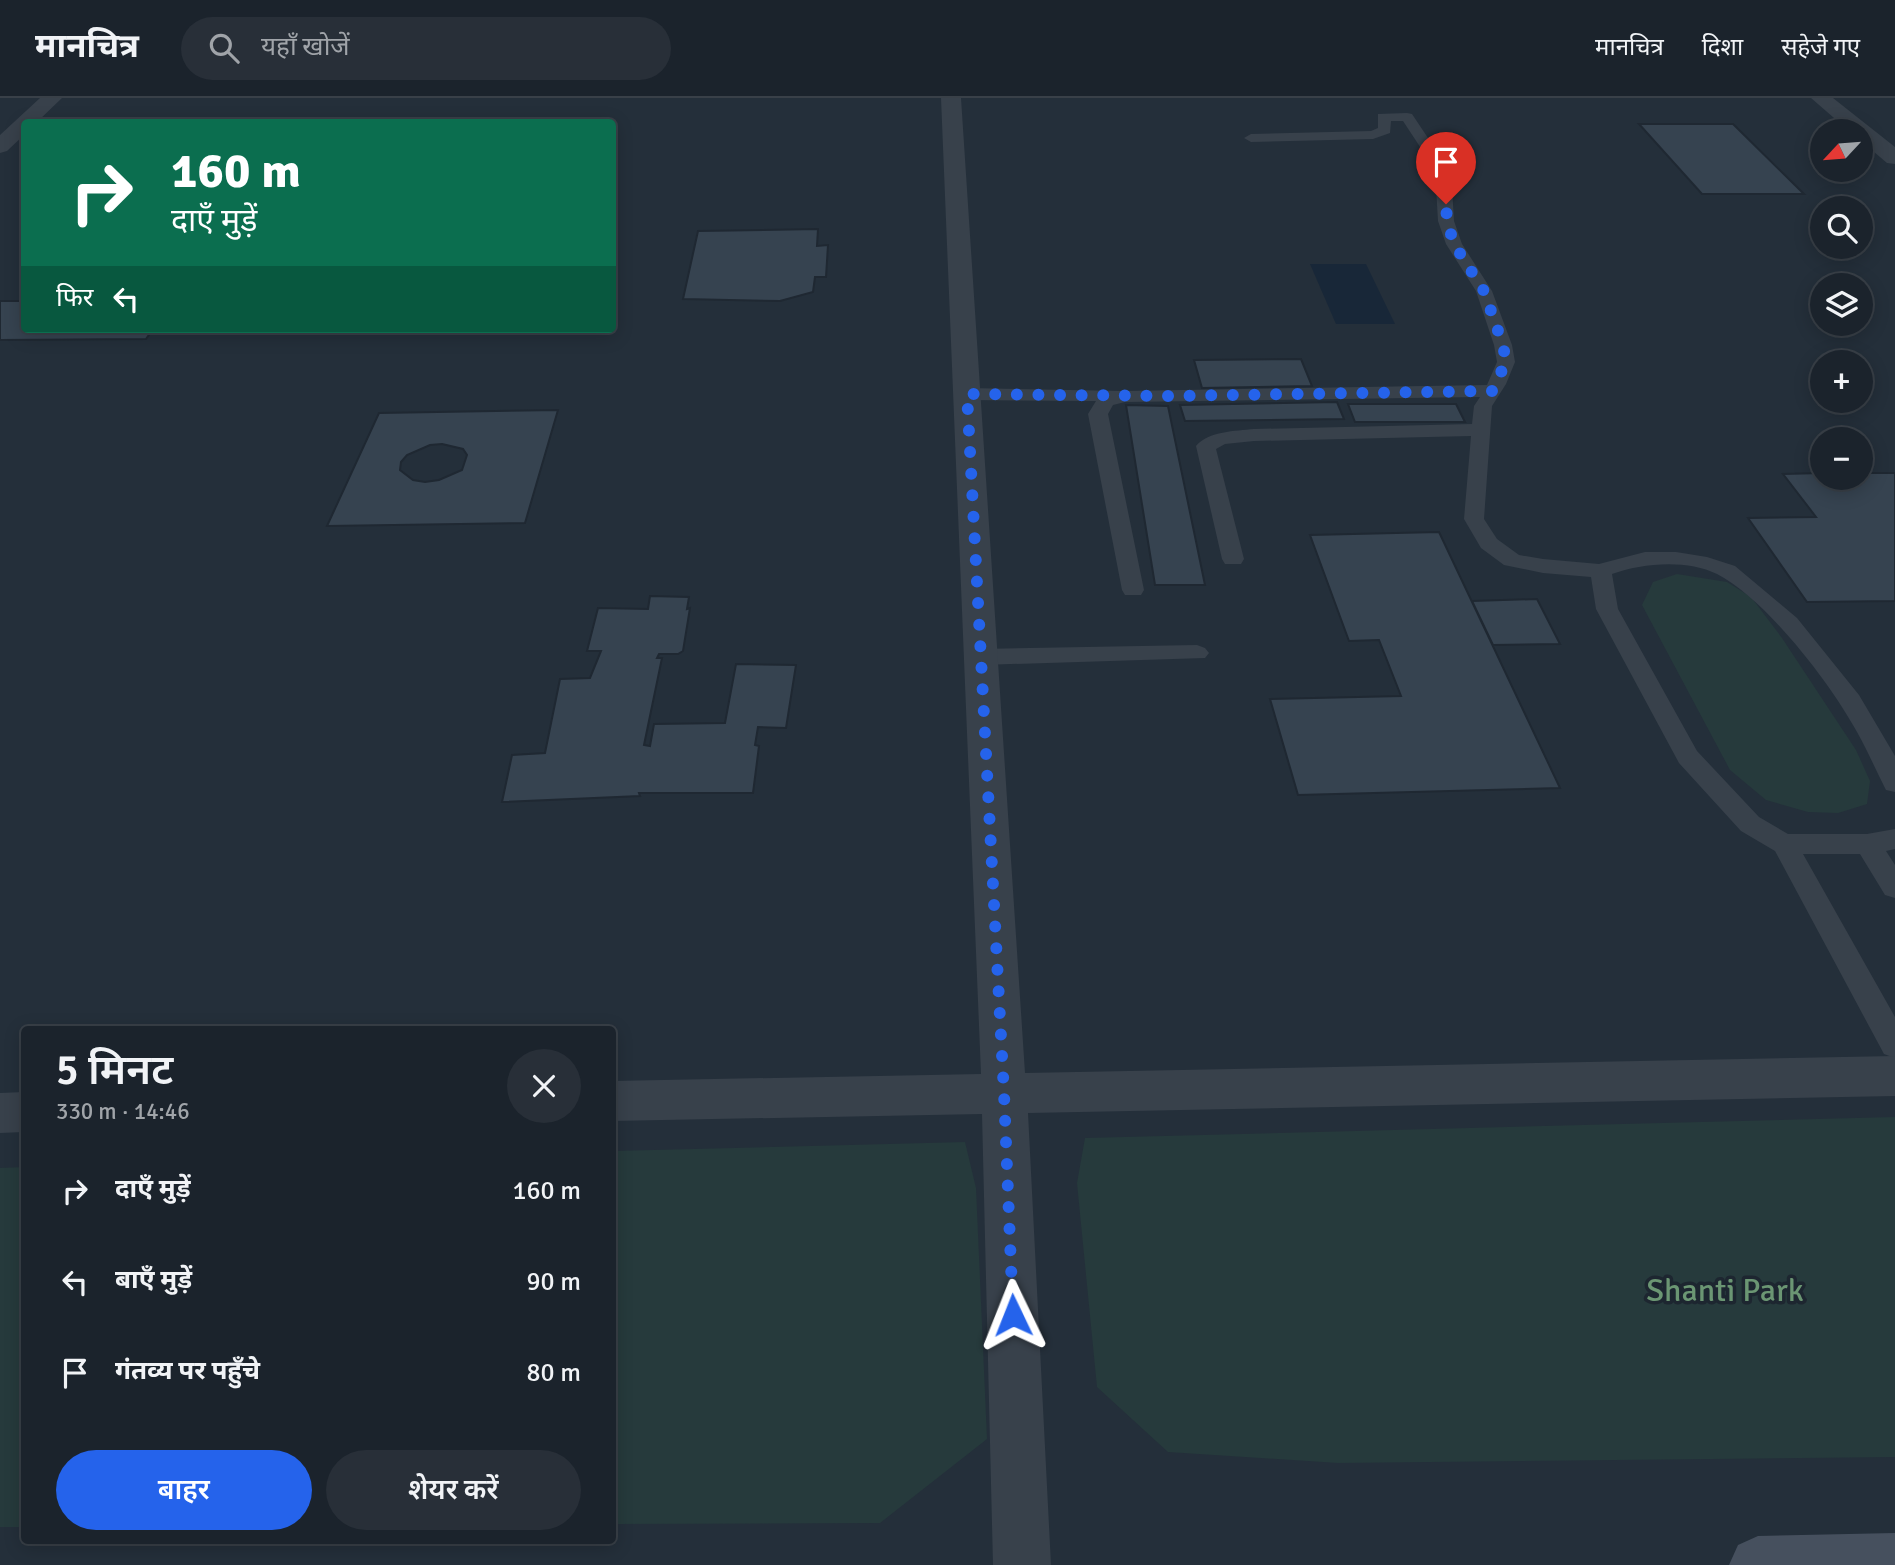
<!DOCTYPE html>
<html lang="hi">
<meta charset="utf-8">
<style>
body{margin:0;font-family:Signika,"Noto Sans Devanagari",sans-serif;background:#282f38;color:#f1f3f6;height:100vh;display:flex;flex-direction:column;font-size:26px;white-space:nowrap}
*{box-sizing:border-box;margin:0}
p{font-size:23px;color:#a0a4a9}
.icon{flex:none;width:38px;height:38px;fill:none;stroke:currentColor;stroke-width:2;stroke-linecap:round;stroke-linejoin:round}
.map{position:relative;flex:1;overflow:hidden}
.drawer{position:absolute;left:21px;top:928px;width:595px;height:518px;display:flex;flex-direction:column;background:#1b232c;border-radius:7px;box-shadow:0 4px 18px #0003,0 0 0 2px #394048}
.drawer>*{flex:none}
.top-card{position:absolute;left:21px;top:21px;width:595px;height:214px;border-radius:7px;box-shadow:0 4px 18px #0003,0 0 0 2px #394048;background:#0b6e4f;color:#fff;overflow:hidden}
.needle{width:46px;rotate:244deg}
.fabs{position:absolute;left:1810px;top:21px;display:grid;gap:14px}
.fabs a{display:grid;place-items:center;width:63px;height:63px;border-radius:50%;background:#1b232c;box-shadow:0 4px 18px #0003,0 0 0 2px #394048;font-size:35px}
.pin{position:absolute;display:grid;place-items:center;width:60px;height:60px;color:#fff;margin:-72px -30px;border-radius:50% 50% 50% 0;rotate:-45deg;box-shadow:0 0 7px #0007}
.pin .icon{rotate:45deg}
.me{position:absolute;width:77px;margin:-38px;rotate:358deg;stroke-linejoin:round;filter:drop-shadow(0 0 5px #0008)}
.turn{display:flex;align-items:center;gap:24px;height:147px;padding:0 35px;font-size:32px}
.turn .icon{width:91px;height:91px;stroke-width:2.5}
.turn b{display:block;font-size:49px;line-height:60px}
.then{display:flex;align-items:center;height:66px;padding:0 35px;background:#0003;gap:14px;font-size:26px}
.round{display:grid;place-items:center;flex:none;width:74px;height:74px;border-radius:37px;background:#282f38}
.headline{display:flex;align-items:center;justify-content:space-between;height:119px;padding:0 35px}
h1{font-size:42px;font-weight:600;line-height:52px}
.action{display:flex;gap:14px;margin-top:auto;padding:14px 35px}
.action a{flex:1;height:80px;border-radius:42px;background:#2563eb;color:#fff;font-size:28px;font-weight:600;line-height:80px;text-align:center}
.action a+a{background:#282f38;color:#f1f3f6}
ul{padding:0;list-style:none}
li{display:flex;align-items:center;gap:21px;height:91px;padding:0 35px}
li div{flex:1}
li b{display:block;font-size:26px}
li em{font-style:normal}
header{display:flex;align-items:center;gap:42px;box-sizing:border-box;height:98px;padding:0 35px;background:#1b232c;border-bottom:2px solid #394048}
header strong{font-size:33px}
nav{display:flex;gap:38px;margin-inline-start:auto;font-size:24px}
.search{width:490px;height:63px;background:#282f38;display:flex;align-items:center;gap:18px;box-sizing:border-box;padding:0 24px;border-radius:38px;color:#a0a4a9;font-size:26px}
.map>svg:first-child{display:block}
.green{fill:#263a3c}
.water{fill:#182738}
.building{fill:#364350;stroke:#1f2832;stroke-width:2;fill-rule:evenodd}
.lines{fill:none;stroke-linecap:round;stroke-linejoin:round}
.lane{fill:#38414b;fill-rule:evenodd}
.street{fill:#38414b;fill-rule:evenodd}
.secondary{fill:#46505e;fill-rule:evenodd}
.route{stroke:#2563eb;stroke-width:12;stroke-dasharray:0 21.6}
.labels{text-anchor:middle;stroke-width:7;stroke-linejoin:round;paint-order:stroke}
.near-park-label{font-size:32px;fill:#6b9673;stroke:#1d2630}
</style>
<header>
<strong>मानचित्र</strong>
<div class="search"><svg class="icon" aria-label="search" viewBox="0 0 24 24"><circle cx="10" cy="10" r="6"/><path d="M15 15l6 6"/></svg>यहाँ खोजें</div>
<nav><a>मानचित्र</a><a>दिशा</a><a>सहेजे गए</a></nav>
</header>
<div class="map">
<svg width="1895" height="1467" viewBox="0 0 1895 1467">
<rect width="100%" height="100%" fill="#242f3a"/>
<path class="green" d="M1677,476L1727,484L1751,499L1782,540L1856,652L1870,683L1867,706L1838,715L1808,714L1766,702L1730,672L1642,507L1653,484Z
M1895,1019V1359L1338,1365L1168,1354L1097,1289L1077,1085L1085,1040Z
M965,1044L976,1090L987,1341L880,1425L613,1426V1053Z
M24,1069V1429H0V1070Z"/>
<path class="water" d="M1310,166H1366L1395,226H1336Z"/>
<path class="building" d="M1639,26H1733L1804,96H1702Z
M818,131L817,148L828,147L826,179H815L813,194L780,203L683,201L698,133Z
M0,203H24V231H153L146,241L0,242Z
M1301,261L1312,288L1202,290L1194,262Z
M1337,304L1344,321L1185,323L1180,307Z
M1348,306H1456L1465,324H1355Z
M1126,307L1168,308L1205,487H1155Z
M558,312L525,425L327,428L379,315ZM442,346L463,351L467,357L462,372L439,382L425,384L413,382L400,372L401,364L407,357L430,347Z
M1822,375V380H1860V375H1895V503L1807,504L1748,420L1816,419L1783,376Z
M1439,434L1560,690L1298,697L1270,601L1401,598L1379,542L1349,543L1310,437Z
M650,498L689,499L687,511L690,510L683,553L678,556H659L657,560H662L644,647L650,648L654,626L725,625L736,566L796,567L786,630L758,629L755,647L759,648L753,695H639L640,698L502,704L512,657L545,655L560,581L590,580L601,553H587L598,510L648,511Z
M1537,501L1560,546L1493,547L1472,503Z"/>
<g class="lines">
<path class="lane" d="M1407,15L1412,16L1444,64L1452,89L1454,123L1462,146L1492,193L1512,247L1515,264L1506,286L1492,308L1484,421L1497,441L1519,457L1543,461L1599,466L1645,454H1676L1707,459L1735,468L1797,520L1859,597L1895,658V694L1886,692C1876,673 1868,653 1857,634C1831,586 1766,501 1717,476C1687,461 1642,465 1612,476L1618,511L1697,653L1759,719L1788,736H1867L1895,731V751L1886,753L1895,767V800L1885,797L1860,756H1803L1895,919V960L1884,956L1775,753L1741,733L1679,665L1596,511L1591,479L1543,475L1504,467L1481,450L1464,421L1471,338L1254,343L1225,346L1216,351L1244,461L1241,466H1225L1222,461L1196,348C1209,333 1235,333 1254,331L1472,326L1474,308L1480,299L1125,304L1113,307L1108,316L1144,492L1141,497H1125L1122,492L1088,316L1096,303L967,302L958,296L967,290L1123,293L1487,287L1497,264L1494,247L1476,193L1446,146L1438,123L1436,89L1430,64L1403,23H1391L1390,35L1373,41L1251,44L1244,40L1251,36L1371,33L1378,30V16Z
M1197,547L1205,550L1209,555L1205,560L981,567L973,564L969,559L973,554L981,551Z"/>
<path class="street" d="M40,0H62L37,24H24V37L7,53L0,55V37Z
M941,0H961L1025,975L1895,958V998L1028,1015L1051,1467H993L982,1016L612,1023V983L981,976Z
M1811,0H1833L1895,49V66L1887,65L1860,42V33H1849Z
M24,994V1034L0,1035V995Z"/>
<path class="secondary" d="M1895,1435V1467H1729L1738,1447L1758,1438Z"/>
</g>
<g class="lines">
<path class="route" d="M1013,1217L1004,995L967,296L1168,298L1492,293L1506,264L1503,247L1484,193L1454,146L1447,123L1446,106"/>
</g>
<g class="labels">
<g class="near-park-label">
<text x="1725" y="1203">Shanti Park</text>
</g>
</g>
</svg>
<div class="fabs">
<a><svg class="needle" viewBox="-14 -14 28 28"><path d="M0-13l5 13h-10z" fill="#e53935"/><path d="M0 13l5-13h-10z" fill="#a0a4a9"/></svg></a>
<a><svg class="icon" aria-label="search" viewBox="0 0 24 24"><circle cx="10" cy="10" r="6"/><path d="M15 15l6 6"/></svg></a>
<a><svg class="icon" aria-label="layers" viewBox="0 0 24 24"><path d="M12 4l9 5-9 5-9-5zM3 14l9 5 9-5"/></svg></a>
<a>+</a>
<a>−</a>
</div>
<div class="pin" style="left:1446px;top:106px;background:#d93025"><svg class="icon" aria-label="arrive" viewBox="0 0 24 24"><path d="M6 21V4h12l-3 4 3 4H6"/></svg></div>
<svg class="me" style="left:1013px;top:1217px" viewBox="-20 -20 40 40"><path d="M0-17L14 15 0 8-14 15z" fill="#2563eb" stroke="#fff" stroke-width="4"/></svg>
<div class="top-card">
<div class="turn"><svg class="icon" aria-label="right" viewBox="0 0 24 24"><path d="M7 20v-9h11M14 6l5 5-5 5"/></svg><div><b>160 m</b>दाएँ मुड़ें</div></div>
<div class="then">फिर<svg class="icon" aria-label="left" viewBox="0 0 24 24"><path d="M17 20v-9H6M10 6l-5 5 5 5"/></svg></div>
</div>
<section class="drawer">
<div class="headline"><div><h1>5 मिनट</h1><p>330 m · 14:46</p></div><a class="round"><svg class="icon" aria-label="close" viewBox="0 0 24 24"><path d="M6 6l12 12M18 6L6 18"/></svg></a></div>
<ul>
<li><svg class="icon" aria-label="right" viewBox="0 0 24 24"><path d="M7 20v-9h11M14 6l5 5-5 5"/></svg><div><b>दाएँ मुड़ें</b></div><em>160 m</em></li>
<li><svg class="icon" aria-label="left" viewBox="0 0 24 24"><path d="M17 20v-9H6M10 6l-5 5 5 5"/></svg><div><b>बाएँ मुड़ें</b></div><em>90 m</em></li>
<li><svg class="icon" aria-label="arrive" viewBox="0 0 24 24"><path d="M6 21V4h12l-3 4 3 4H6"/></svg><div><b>गंतव्य पर पहुँचे</b></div><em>80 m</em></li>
</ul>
<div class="action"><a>बाहर</a><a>शेयर करें</a></div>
</section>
</div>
